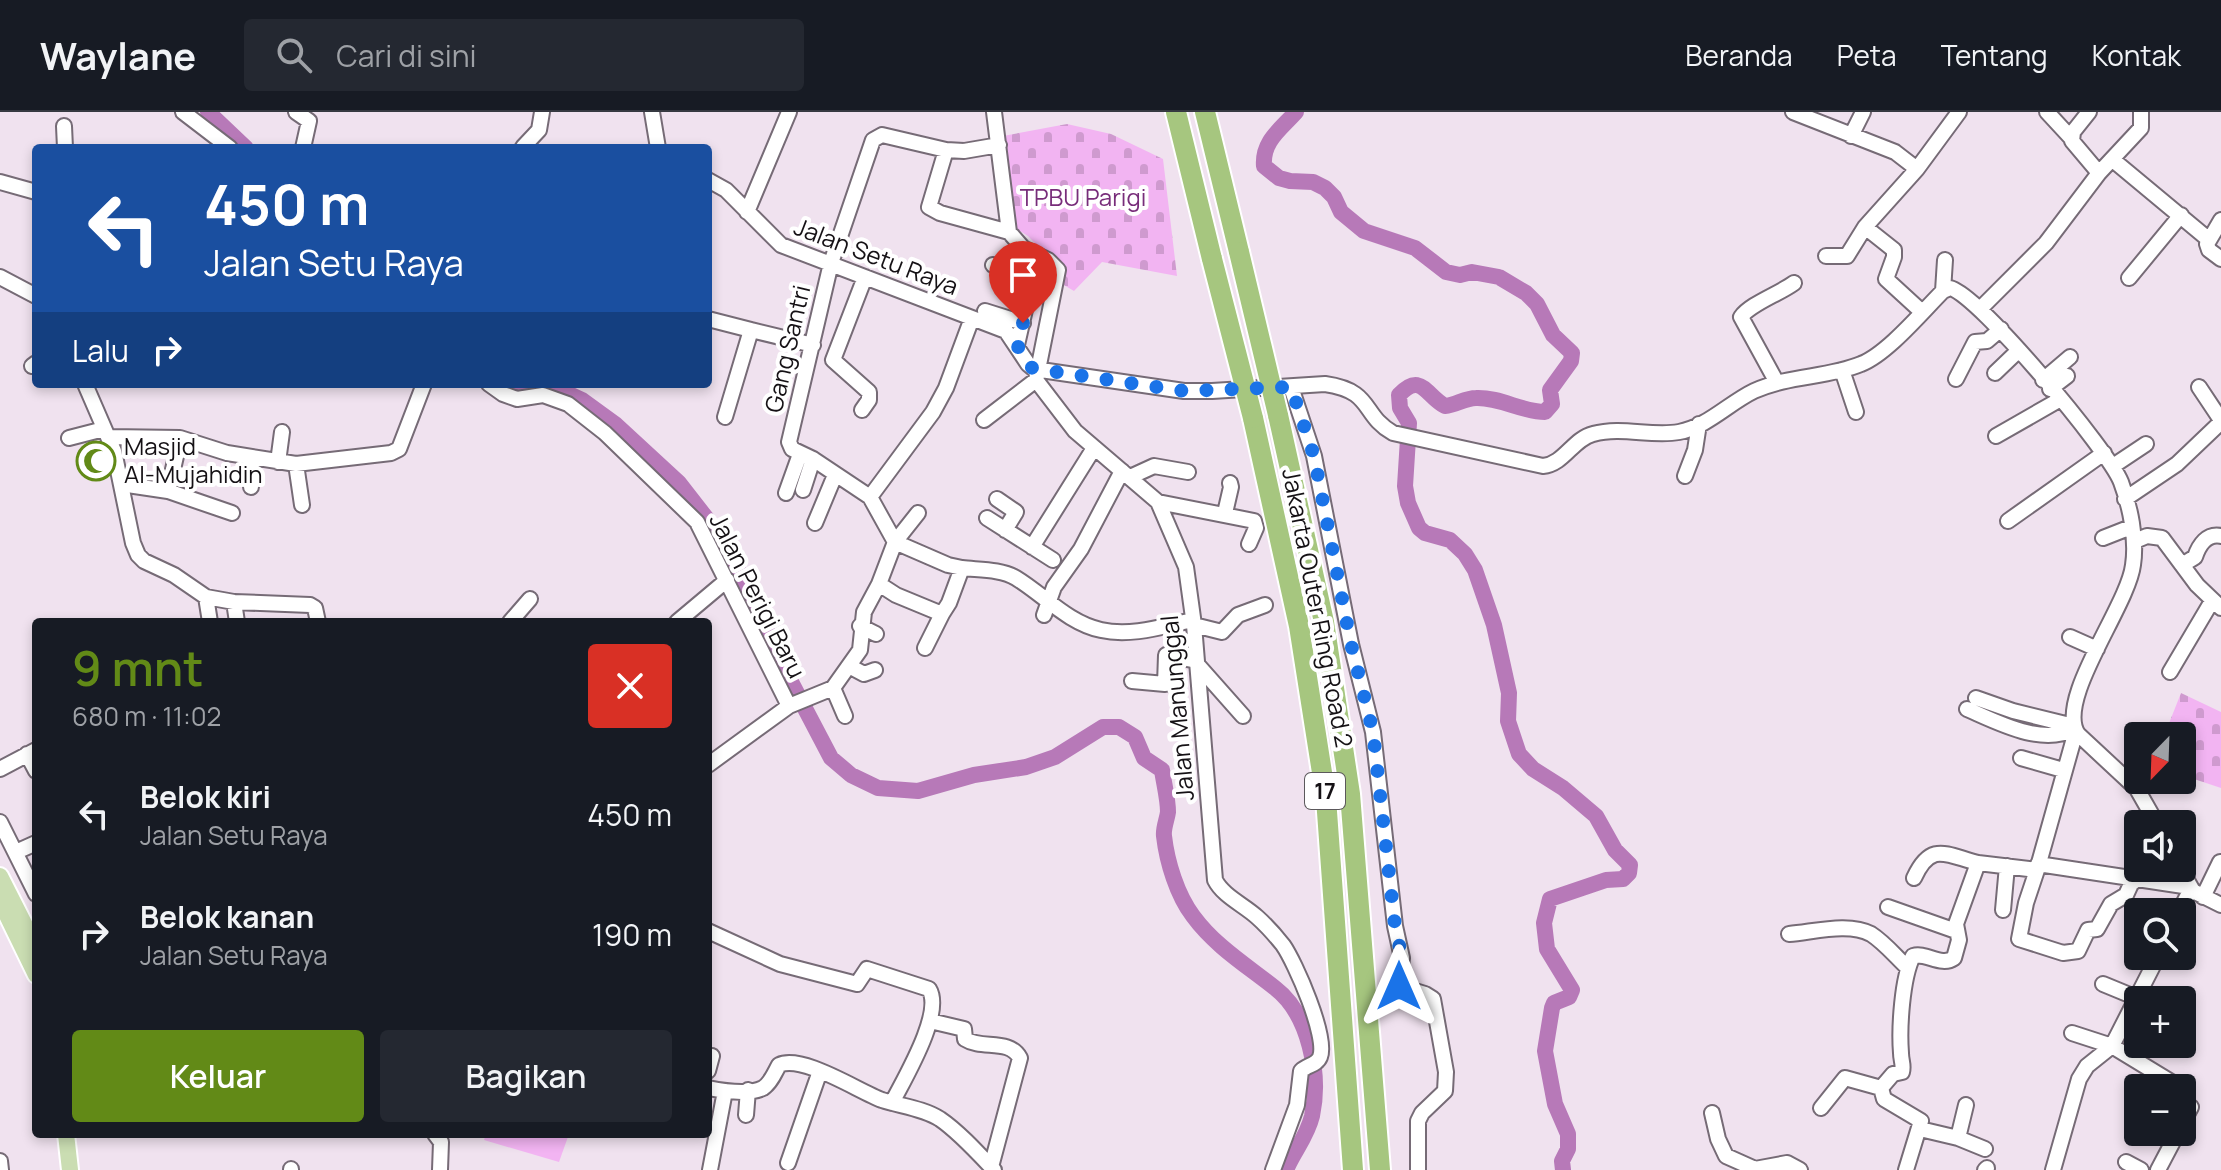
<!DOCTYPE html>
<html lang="id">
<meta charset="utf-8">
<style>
body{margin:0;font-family:Manrope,sans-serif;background:#242831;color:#f1f3f6;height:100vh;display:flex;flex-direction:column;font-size:30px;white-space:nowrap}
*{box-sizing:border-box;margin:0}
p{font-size:26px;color:#9ea1a6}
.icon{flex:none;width:44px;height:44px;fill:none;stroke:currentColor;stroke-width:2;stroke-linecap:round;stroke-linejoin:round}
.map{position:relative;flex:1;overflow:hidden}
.details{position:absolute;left:32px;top:506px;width:680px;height:520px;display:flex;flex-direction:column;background:#171b24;border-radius:8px;box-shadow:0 4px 12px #0003}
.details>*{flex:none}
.guide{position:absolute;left:32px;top:32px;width:680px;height:244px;border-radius:8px;box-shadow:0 4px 12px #0003;background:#1a4fa0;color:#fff;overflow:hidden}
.needle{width:52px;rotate:203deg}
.buttons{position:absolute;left:2124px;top:610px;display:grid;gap:16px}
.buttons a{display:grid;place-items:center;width:72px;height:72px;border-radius:8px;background:#171b24;box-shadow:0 4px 12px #0003;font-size:40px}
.pin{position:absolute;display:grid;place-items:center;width:68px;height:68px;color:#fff;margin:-82px -34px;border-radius:50% 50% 50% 0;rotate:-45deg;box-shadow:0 0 8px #0007}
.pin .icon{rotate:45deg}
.me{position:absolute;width:88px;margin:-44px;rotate:0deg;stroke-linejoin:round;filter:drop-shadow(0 0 6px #0008)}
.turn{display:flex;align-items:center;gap:28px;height:168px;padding:0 40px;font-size:36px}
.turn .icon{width:104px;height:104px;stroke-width:2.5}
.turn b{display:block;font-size:56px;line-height:68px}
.then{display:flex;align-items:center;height:76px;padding:0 40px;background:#0003;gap:16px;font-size:30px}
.round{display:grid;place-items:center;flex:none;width:84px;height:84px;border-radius:8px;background:#242831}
.summary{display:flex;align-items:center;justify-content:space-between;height:136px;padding:0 40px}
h1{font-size:48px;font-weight:600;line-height:60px;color:#628a17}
.button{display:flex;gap:16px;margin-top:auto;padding:16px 40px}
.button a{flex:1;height:92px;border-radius:8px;background:#628a17;color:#fff;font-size:32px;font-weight:600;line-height:92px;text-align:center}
.button a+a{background:#242831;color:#f1f3f6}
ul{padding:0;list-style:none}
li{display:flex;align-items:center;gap:24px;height:120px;padding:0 40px}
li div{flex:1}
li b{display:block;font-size:30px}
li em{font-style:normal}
header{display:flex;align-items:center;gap:48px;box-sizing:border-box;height:112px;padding:0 40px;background:#171b24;border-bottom:2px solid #363941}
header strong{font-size:38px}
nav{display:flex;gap:44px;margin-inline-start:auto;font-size:28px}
.search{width:560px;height:72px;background:#242831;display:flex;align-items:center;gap:20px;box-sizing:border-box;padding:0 28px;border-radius:8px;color:#9ea1a6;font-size:30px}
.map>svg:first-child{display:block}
.cemetery{fill:url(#cemetery-stones)}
.park{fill:#f2b4f2}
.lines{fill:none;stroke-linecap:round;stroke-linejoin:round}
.river{stroke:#b779b8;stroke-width:16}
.minor-casing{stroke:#766b76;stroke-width:18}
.major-casing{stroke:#fff;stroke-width:20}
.highway-casing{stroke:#fff;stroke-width:24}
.minor{stroke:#fff;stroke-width:14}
.major{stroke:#caddb2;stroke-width:16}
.highway{stroke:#a6c67f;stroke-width:20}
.highway-bridge-casing{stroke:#fff;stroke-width:24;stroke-linecap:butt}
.highway-bridge{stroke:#a6c67f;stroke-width:20}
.route{stroke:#1a73e8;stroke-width:14;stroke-dasharray:0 25.2}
.labels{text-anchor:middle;stroke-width:8;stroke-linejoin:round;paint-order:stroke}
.shield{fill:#fff;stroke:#5b585b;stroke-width:2}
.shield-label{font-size:22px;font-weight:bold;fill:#151115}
.park-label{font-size:24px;fill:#782d7a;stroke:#fff}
.street-label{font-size:24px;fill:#151115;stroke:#fff}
.poi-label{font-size:24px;fill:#151115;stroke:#fff;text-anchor:start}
</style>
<header>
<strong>Waylane</strong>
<div class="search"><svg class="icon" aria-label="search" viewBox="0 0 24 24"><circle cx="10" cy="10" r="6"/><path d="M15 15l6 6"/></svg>Cari di sini</div>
<nav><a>Beranda</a><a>Peta</a><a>Tentang</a><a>Kontak</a></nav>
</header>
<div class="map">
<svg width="2221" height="1058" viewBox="0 0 2221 1058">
<defs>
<pattern id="cemetery-stones" width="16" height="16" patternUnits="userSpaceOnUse" patternTransform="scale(2)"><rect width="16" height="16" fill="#f2b4f2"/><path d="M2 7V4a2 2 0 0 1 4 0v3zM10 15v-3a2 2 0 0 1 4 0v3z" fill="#cf9acf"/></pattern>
</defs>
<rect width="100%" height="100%" fill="#f0e2ef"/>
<path class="cemetery" d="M1067,12L1111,22L1163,47L1177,164L1102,150L1074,179L1057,169L1058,155L1028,124L1012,114L1003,24Z
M2181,581L2221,600V676L2182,663V624H2164Z"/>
<path class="park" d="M486,1022H569L559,1050L484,1028Z"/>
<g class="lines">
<path class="river" d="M208,0L246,36
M1296,0C1281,17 1262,29 1264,54L1279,66L1290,69L1313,70L1325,76L1334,85L1341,100L1364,119L1415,136L1446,160L1460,163L1472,160L1499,165L1526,181L1537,192L1553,223L1572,241L1571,249L1550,278L1552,292L1545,300C1522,300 1500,285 1476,286C1465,286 1456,293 1445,294C1426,284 1421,259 1399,283L1400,296L1409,311L1405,374L1408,391L1419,416L1425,421L1450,428L1465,442L1475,458L1494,513L1509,581L1508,609L1519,642L1533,657L1563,676L1596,704L1615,738L1630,753L1629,761L1623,767L1606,768L1550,787L1544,811L1547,837L1572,878L1569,885L1554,891L1552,896L1545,939L1555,992L1568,1022V1037L1562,1049L1563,1058
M506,272L517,274L530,272
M531,272L554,275L582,288L615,312L679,371L711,412L741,463L789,566L831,646L851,663L878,676L918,679L974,663L1026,655L1055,645L1103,615H1119L1135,625L1144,646L1162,658C1164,672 1168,687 1168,700C1167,708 1163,716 1164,724C1167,750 1177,783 1193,804C1215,834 1246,853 1275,876C1309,902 1321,962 1312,1004C1307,1025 1294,1039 1286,1058"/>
<g class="minor-casing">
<path id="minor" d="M183,0L230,36
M296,0L309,9L303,36
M652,0L658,36
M994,0L1009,120
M1793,0L1895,40L1917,57
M2047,0L2072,27
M2089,0L2073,20L2072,29L2099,61
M64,14L65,36
M1851,24L1863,0
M523,35L539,18L542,0
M946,38L929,95L940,101L1009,120L1023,136L1048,148L1058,158L1036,268L1075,319L1158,390L1186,455L1194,513L1215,768C1223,784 1244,793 1257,805C1266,813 1275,823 1283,833C1295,850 1328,925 1320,945C1317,953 1307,953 1301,959L1297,993L1273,1058
M2113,48L2208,127
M708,68L726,78L781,133L1006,219L1028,252L1034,257L1184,279H1212L1325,272C1374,279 1361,303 1393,321L1543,354C1564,352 1573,327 1593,322C1622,314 1651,325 1679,320C1707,315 1729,291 1754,279C1789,263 1827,266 1861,252C1887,242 1922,200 1943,179L1950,176C1979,183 2109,339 2121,370C2130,394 2137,427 2133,453C2128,494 2055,588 2078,622L2137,677L2157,712
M0,70L36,80
M747,100L789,0
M2221,108L2207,132L2209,138L2221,147
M1865,115L1894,138V145L1886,167L1922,200
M1826,144H1847L1865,115L1917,57L1959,0
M993,153L1032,167L1017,233
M0,165L36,184
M2129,166L2181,103
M1943,179L1945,148
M1981,196L2046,131L2099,61L2141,16V0
M985,199L1023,211
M708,207L751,218
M32,254L36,251
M1842,258L1856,300
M1995,261L2019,238
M1956,267L1975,230L1987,229L2001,217
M2043,268L2070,245
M1776,269L1741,205C1750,192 1779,182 1794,171
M85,272L114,339L133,431L138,443L144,449L174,463L206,485L234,490L310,493L315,496L318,510
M489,272L503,282L517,287L543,283L568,292L605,321L697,410L789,594
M1291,275L1314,344L1351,532L1373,620L1395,814L1402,846L1399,874L1425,882L1433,887L1446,960L1445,979L1422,1001L1418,1009V1058
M2199,275L2221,308
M2050,277L2067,264
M862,298L869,288V280L833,248L865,165
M725,305L751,218L813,233
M984,308L1036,268
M1996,324L2059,288
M109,325L180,326L227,341L296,352L391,341L399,337L424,272
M69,326L104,317
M278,350L282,320
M296,352L302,393
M2113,354L2146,332
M1685,364L1695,338L1699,312
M1130,365L1154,354L1188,360
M121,372L168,379L232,401
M251,375L252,346
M803,378L813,347
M168,379L177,340
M786,381L800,342
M870,385L813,347L792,337L789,330L831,151L873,28L882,23L946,38L964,39L999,33
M997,387L1016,400L1005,418
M2125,387L2177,352L2221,310
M1158,390L1254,409L1256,416L1249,432
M918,401L895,430L948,453L962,456
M1225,401L1231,375L1230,371
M987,406L1053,448
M2008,409L2104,341
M815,411L835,363
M2103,426L2131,415
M2135,429L2147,424L2162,426L2197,473L2221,496
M1032,435L1094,336
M2182,453L2195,445C2199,433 2207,421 2221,424
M879,472L896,483L942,502L949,491L962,456C979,458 1001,457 1016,466C1044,483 1068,511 1101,518C1131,525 1164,514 1193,508
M206,485L210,510
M234,490L237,510
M1044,503L1054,475L1081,437L1122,359
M510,510L530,487
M677,510L727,468
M1194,513L1222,520L1238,503L1265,493
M860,514L876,522
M2070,525L2097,537
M925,536L942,502
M1196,551L1243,604
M849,554L864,562L875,558
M2170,560L2212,489
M1132,569L1165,572L1166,543L1197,549
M833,576L845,604
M1976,586L2013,599L2074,614
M1967,597C1999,611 2042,634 2074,617
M27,642L36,659
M2021,646L2063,658
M708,653L789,594L833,576L860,538L864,500L879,472L895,430L870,385L933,300L946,276L972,206
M0,657L36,638
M0,710L36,782
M16,740L36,731
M2038,752L2190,775
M2180,756L2193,779L2221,793
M2037,758L2026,791L2019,827L2063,841L2078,839L2088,818L2097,817L2111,792L2126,783L2131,772L2137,767
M1914,766C1931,729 1946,743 1978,751
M2203,785L2220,750
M1888,795L1956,819
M2003,798L2007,754
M2179,800L2191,777
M708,819L780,852L857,872L867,857L929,877C944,901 904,967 892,991
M1789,822C1814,820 1849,810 1871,822C1885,831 1896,845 1908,856
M2103,872L2137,886
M930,909L964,917L965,927C982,938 1009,926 1020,946L991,1055
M2072,921L2112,934L2181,976
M708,959L712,944
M708,976C723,979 749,983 763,976C771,971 775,960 779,953C802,942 858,979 882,988C900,994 923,996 940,1007C959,1020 978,1041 994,1058
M1881,976L1893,962L1902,960C1904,953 1901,949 1901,941C1899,916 1902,866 1913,844C1926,840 1941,855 1954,846L1959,828L1956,812L1978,751L2037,758L2076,619
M1881,976L1884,987L1921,1009L1906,1058
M1821,996L1845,966L1881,976
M1712,1001L1718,1027L1726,1044L1755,1057L1787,1051L1800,1058
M746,1003L748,978
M2182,1012L2191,995
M1920,1017L1958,1026L1985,1037
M435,1022L441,1030L440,1058
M1958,1026L1966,993
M0,1049L1,1058
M2126,1050L2141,1058
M788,1051L820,959
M291,1058V1057
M710,1058L725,979
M1985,1058L1987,1056
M2053,1058L2079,967L2087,954L2112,934L2158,844
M2158,1058L2178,1020"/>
</g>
<g class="major-casing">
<path id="major" d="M0,764L36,835
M0,789L36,863
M66,1022L70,1058"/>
</g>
<g class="highway-casing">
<path id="highway" d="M1176,0L1212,147
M1205,0L1239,140
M1278,303L1324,510L1350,682L1380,1058
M1253,306L1299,514L1326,686L1353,1058"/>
</g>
<use href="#minor" class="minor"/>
<use href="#major" class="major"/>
<use href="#highway" class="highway"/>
<g class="highway-bridge-casing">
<path id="highway-bridge" d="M1239,140L1278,303
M1212,147L1253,306"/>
</g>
<use href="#highway-bridge" class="highway-bridge"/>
</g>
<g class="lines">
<path class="route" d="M1023,211L1017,233L1030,255L1036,257L1184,279L1291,275L1314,344L1351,532L1373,620L1395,814L1402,846L1399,874"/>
</g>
<defs>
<g id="mosque-ring" transform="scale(2)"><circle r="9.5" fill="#fff" stroke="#628a17" stroke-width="1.5"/><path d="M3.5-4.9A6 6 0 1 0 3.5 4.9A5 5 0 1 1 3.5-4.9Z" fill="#628a17"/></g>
</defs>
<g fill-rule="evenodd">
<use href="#mosque-ring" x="96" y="349"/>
</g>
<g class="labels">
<rect class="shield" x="1305" y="661" width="40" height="36" rx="6"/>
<g class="shield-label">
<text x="1325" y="687">17</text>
</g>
<g class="park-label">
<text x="1083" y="94">TPBU Parigi</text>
</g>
<g class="street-label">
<text transform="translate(876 145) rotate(21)" y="8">Jalan Setu Raya</text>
<text transform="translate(788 237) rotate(-77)" y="8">Gang Santri</text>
<text transform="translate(757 484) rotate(63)" y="8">Jalan Perigi Baru</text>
<text transform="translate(1317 496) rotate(79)" y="8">Jakarta Outer Ring Road 2</text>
<text transform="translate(1178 596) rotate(-95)" y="8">Jalan Manunggal</text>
</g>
<g class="poi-label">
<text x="124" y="343">Masjid<tspan x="124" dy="28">Al-Mujahidin</tspan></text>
</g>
</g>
</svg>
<div class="buttons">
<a><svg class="needle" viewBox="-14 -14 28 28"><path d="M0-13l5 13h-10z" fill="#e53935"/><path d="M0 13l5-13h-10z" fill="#9ea1a6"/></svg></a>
<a><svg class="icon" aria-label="sound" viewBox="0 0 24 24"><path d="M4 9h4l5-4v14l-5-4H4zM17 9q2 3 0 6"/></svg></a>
<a><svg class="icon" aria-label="search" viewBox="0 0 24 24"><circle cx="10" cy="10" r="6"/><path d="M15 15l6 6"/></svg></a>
<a>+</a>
<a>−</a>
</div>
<div class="pin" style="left:1023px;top:211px;background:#d93025"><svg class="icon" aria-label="arrive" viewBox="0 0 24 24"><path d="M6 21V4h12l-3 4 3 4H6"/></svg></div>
<svg class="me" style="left:1399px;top:874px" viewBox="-20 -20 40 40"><path d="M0-17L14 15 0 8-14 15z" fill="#1a73e8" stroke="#fff" stroke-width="4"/></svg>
<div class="guide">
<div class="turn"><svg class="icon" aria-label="left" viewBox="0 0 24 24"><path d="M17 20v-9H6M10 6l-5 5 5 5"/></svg><div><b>450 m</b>Jalan Setu Raya</div></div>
<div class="then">Lalu<svg class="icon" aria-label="right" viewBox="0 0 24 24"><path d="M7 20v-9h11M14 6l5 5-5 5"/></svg></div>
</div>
<section class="details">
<div class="summary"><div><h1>9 mnt</h1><p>680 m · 11:02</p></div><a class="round" style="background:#d93025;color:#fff"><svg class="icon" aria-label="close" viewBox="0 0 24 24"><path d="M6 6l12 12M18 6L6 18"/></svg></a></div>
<ul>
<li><svg class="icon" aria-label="left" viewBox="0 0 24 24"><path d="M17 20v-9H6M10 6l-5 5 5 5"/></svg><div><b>Belok kiri</b><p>Jalan Setu Raya</p></div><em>450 m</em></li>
<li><svg class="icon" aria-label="right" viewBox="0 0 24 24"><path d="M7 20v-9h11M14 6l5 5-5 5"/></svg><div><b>Belok kanan</b><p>Jalan Setu Raya</p></div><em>190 m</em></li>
</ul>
<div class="button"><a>Keluar</a><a>Bagikan</a></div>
</section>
</div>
